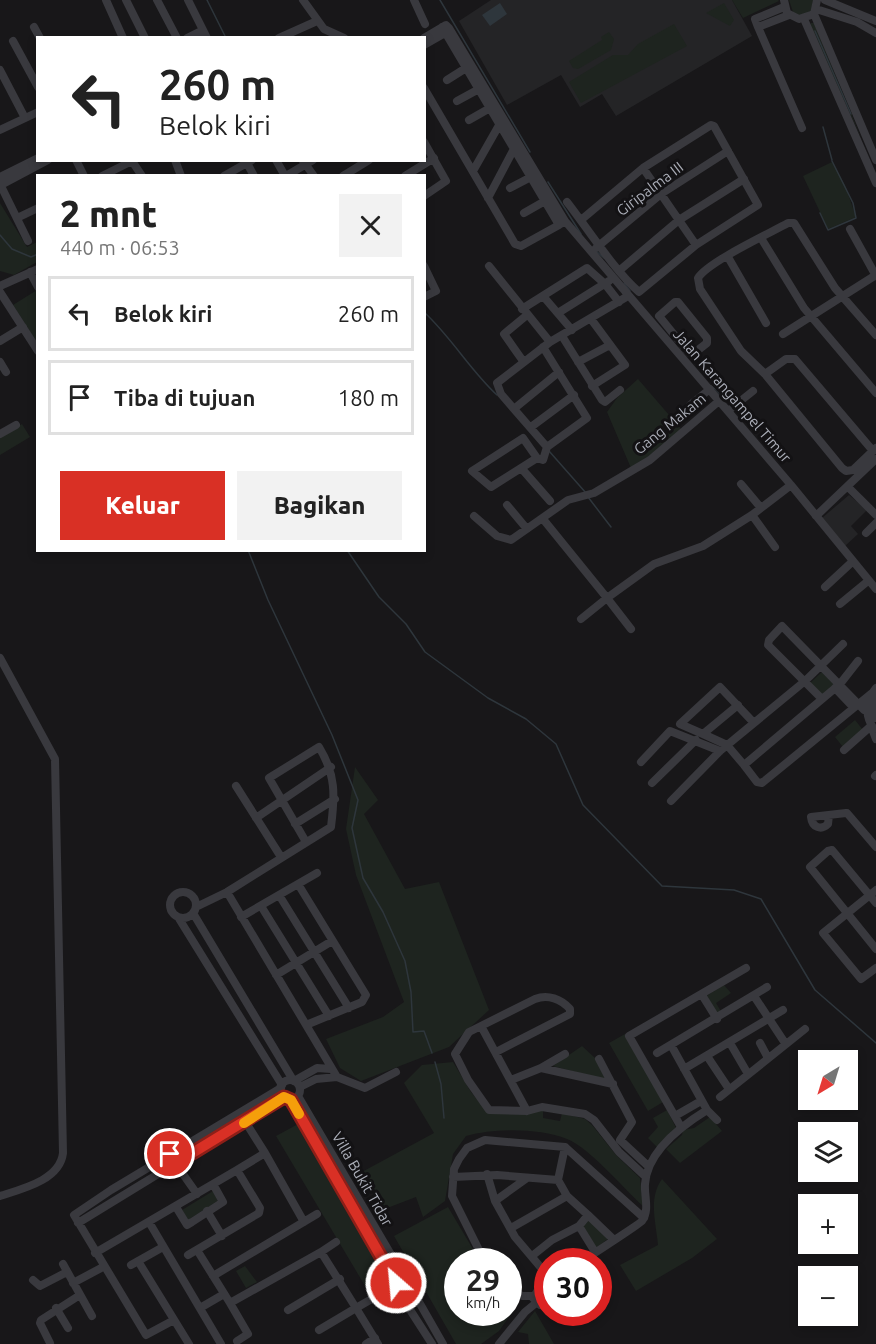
<!DOCTYPE html>
<html lang="id">
<meta charset="utf-8">
<style>
body{margin:0;font-family:Ubuntu,sans-serif;background:#f2f2f2;color:#222;height:100vh;display:flex;flex-direction:column;font-size:22px;white-space:nowrap}
*{box-sizing:border-box;margin:0}
p{font-size:20px;color:#767676}
.icon{flex:none;width:33px;height:33px;fill:none;stroke:currentColor;stroke-width:2;stroke-linecap:round;stroke-linejoin:round}
.map{position:relative;flex:1;overflow:hidden}
.sheet{position:absolute;left:36px;top:174px;width:390px;height:378px;display:flex;flex-direction:column;background:#fff;border-radius:0px;box-shadow:0 3px 9px #0003}
.sheet>*{flex:none}
.hud{position:absolute;left:36px;top:36px;width:390px;height:126px;border-radius:0px;box-shadow:0 3px 9px #0003;background:#fff;color:#222;overflow:hidden}
.needle{width:39px;rotate:218deg}
.buttons{position:absolute;left:798px;top:1050px;display:grid;gap:12px}
.buttons a{display:grid;place-items:center;width:60px;height:60px;border-radius:0px;background:#fff;box-shadow:0 3px 9px #0003;font-size:30px}
.speed{position:absolute;left:444px;top:1248px;display:flex;gap:12px;font-size:30px;font-weight:700;text-align:center}
.speed>*{display:grid;place-content:center;width:78px;height:78px;border-radius:50%;background:#fff;box-shadow:0 3px 9px #0003;line-height:1}
.speed small{font-size:15px;font-weight:400}
.speed .limit{border:9px solid #d22;background:#fff;color:#111}
.pin{position:absolute;display:grid;place-items:center;width:51px;height:51px;color:#fff;margin:-26px;border:3px solid #fff;border-radius:50%;box-shadow:0 2px 6px #0007}
.me{position:absolute;width:66px;margin:-33px;rotate:333deg;stroke-linejoin:round;filter:drop-shadow(0 0 4px #0008)}
.turn{display:flex;align-items:center;gap:21px;height:126px;padding:0 24px;font-size:27px}
.turn .icon{width:78px;height:78px;stroke-width:2.5}
.turn b{display:block;font-size:42px;line-height:51px}
.round{display:grid;place-items:center;flex:none;width:63px;height:63px;border-radius:0px;background:#f2f2f2}
.summary{display:flex;align-items:center;justify-content:space-between;height:102px;padding:0 24px}
h1{font-size:36px;font-weight:800;line-height:45px}
.action{display:flex;gap:12px;margin-top:auto;padding:12px 24px}
.action a{flex:1;height:69px;border-radius:0px;background:#d93025;color:#fff;font-size:24px;font-weight:800;line-height:69px;text-align:center}
.action a+a{background:#f2f2f2;color:#222}
ul{padding:0;list-style:none}
li{display:flex;align-items:center;gap:18px;height:75px;margin:0 12px 9px;padding:0 12px;border:3px solid #e0e0e0;border-radius:0px}
li div{flex:1}
li b{display:block;font-size:22px}
li em{font-style:normal}
.map>svg:first-child{display:block}
.built{fill:#242426}
.green{fill:#1e241f}
.water{fill:#2e363c}
.lines{fill:none;stroke-linecap:round;stroke-linejoin:round}
.stream{stroke:#2e363c;stroke-width:1.5}
.minor{stroke:#39393e;stroke-width:8}
.route-casing{stroke:#8d1f18;stroke-width:15}
.route{stroke:#d93025;stroke-width:10}
.slow{stroke:#f59e0b;stroke-width:10}
.labels{text-anchor:middle;stroke-width:6;stroke-linejoin:round;paint-order:stroke}
.street-label{font-size:15px;fill:#abaeb8;stroke:#131214}
</style>
<div class="map">
<svg width="876" height="1344" viewBox="0 0 876 1344">
<rect width="100%" height="100%" fill="#181719"/>
<path class="built" d="M491,0H732L752,36L616,116L602,94L580,107L561,75L507,105L459,21Z
M849,495L867,510L851,526L858,534L845,546L822,518Z"/>
<path class="green" d="M732,0H778L779,1L743,18Z
M789,0H813L811,11L800,16L793,12Z
M724,3L734,20L730,26L706,13Z
M811,23H814L862,140L810,26Z
M674,24L687,46L581,103L569,82L613,55H628L638,44Z
M609,32L614,39L611,50L578,69L573,68L569,61L602,40L601,37Z
M832,162L845,185L856,217L828,229L803,176Z
M0,203L27,247L37,242V262L14,275L0,271Z
M37,290V343L13,305Z
M638,379L682,430L658,453L631,468L607,412L617,398Z
M22,424L30,437L0,455V437Z
M824,670L836,684L822,696L810,683Z
M855,720L863,730L843,747L835,737Z
M355,767L378,800L364,814L405,889L439,882L489,1010L449,1047L361,1081L340,1068L326,1039L383,1017L404,1002L356,875L346,829Z
M724,985L731,993L716,1003L722,1013L719,1016L706,996Z
M625,1034L663,1102L648,1111L609,1043Z
M582,1046L595,1058L607,1080L553,1066Z
M453,1062L471,1092L488,1113L543,1110V1118L560,1121L562,1113L585,1119L592,1125L616,1155L640,1178L643,1206C623,1188 590,1148 567,1139C538,1128 496,1128 466,1136L453,1154L445,1201L423,1217L416,1197L382,1210L360,1173L434,1133L404,1083L422,1065Z
M667,1110L676,1128L658,1148L648,1138L658,1127L653,1118Z
M710,1117L722,1131L680,1163L666,1149L682,1135L683,1130L694,1128Z
M300,1123L392,1280L391,1284L371,1296L276,1136Z
M662,1179L717,1239L692,1258L636,1291L620,1265L658,1245C656,1223 648,1198 662,1179Z
M213,1191L218,1201L188,1220L182,1210Z
M448,1207L480,1261L458,1262V1312H508L509,1300L519,1303L499,1331L481,1344H456L394,1236Z
M589,1218L609,1238L596,1248L582,1225Z
M245,1266L257,1282L246,1288L236,1271Z
M535,1311L554,1344H529L528,1334L518,1332Z"/>
<path class="water" d="M500,3L507,14L490,26L482,15Z"/>
<g class="lines">
<path class="stream" d="M207,0L226,38
M440,0L530,152
M815,31L851,114
M823,127L832,160
M548,182L581,234
M820,213L828,230L856,218L853,203L832,161
M0,235L12,249L31,257L38,254
M596,251L604,258
M624,283L630,291
M424,312C452,338 470,370 497,395
M713,387L723,397
M549,451L586,493
M588,497L611,527
M248,550L268,600L332,735L358,800L352,828L363,878L383,912L405,961L411,992L413,1032L424,1031L432,1053
M347,550L379,597L406,624L425,652L488,698L526,719L556,744L583,805L662,886L734,890L761,899L815,990L876,1043
M435,1062L441,1084L444,1118"/>
<path class="minor" d="M106,0L123,38
M126,0L145,38
M157,0L177,38
M188,0L207,38
M303,0L324,29L344,38
M414,0L425,24
M784,0L787,13L799,19L814,14L817,0
M825,0L876,21
M784,7L755,19L758,27L789,15
M816,9L857,22L876,33
M814,14L876,160
M804,19L876,183
M34,27L40,38
M442,27L559,225L565,221
M758,27L802,128
M187,38L203,30
M279,38L317,21
M424,38L446,25L449,28L565,221L791,485L876,589
M13,41L38,87
M424,45L445,33
M0,70L25,118
M447,80L466,68
M424,88L515,244L521,246L559,225
M457,101L479,89
M469,120L490,108
M0,130L38,112
M424,142L446,181L424,196
M76,160L84,176
M175,160L181,176
M276,160L285,176
M303,161L314,176
M247,163L254,176
M643,168L696,245
M473,171L502,120
M102,176L132,161L142,176
M224,176L252,160
M286,176L313,160
M343,176L369,160
M405,176L434,158
M0,177L38,158
M0,184L28,241
M1,185L48,160
M510,188L531,177
M488,198L516,145
M567,202C588,229 614,270 639,292L696,245L758,205L714,126L711,125L643,168L581,220
M524,213L545,201
M17,218L38,208
M850,229L876,276
M761,238L804,308L876,393
M596,248L661,194L728,151
M728,257L766,323
M424,266L436,291L424,297
M489,266L550,342
M620,270L679,220L744,179
M30,272L38,287
M0,286L38,269
M0,292L38,351
M543,296L572,330
M675,302H678L707,338V343L693,354L689,353L659,316Z
M522,309L587,268L605,284L619,302
M558,313L609,281
M591,319L625,365L592,386
M783,334L876,275
M876,335L835,288L794,223H788C768,234 708,262 698,278L700,289L741,351L765,374L842,468L846,471L853,470L876,448
M562,336L602,400L605,402L620,390
M0,341L23,327
M523,361L504,334L527,315
M0,362L6,372
M578,362L610,345
M765,374L786,359H795L873,451
M690,405L710,389
M515,408L559,372
M728,411L753,391
M531,427L574,395
M0,434L16,425
M547,447L501,394L497,383L550,342L628,296
M537,458L491,487L472,471L523,438L537,458L543,460L547,447L587,418L543,347
M522,469L550,501
M741,484L761,508
M848,487L876,515
M507,505L527,529
M752,515L775,547
M474,516L497,536L511,540L568,500L594,493L650,460L719,401
M816,516L876,459
M543,519L607,598L654,564L703,546L752,515L791,485
M866,533L876,523
M825,587L852,562
M840,604L868,581
M581,619L607,598L631,629
M0,658L55,759L63,1153C60,1180 22,1189 0,1196
M835,688L853,707
M876,697L873,705L876,718
M822,699L768,645L769,640L782,626L864,710L873,712
M738,705L703,734L727,745L744,765L840,684L858,661
M874,729C864,715 866,700 876,688
M703,734L680,724L720,687L754,723
M844,750L871,726L876,739
M641,762L670,731L720,751
M744,765L757,782L762,783L872,693
M875,776L876,775
M652,783L696,740
M236,786L281,857
M671,801L720,751L805,681L843,644
M829,815L828,824C821,831 812,827 811,817L846,813H847L876,847
M256,818L331,767
M295,824L335,799
M298,884L366,995L362,1002L306,1025
M876,890L823,933L861,979L876,968
M227,892L337,1077L365,1088L396,1072
M170 905a13 13 0 1 1 26 0a13 13 0 1 1-26 0Z
M279,895L349,1008
M876,903L832,850L828,851L810,867L876,949
M261,906L329,1016
M196,907L227,892L331,827C335,795 336,775 319,747L269,778L306,842
M193,913L293,1080
M178,917L282,1085
M241,917L317,873
M276,975L332,941
M702,995L717,1019
M754,996L785,1043
M481,1026L527,1111
M730,1043L748,1074
M760,1043L768,1058
M671,1045L707,1110L717,1120
M496,1052L570,1014V1009C561,999 548,994 535,999L469,1032L455,1054L468,1080L489,1110L527,1111L542,1107L585,1114L594,1120L619,1152L646,1177
M657,1053L767,987
M707,1056L729,1089
M599,1059L632,1122L620,1140L647,1165
M541,1068L613,1084
M684,1069L783,1010
M511,1080L541,1068L565,1054
M280 1090a10 10 0 1 1 20 0a10 10 0 1 1-20 0Z
M294,1081L317,1068L331,1069
M300,1087L316,1079L337,1077
M298,1096L403,1275
M720,1097L805,1029
M291,1100L396,1281
M675,1116L701,1101
M243,1118L265,1153
M681,1127L629,1036L746,968
M565,1147L558,1180L567,1196L588,1215
M173,1160L197,1194
M487,1174L495,1201
M453,1177L497,1175L558,1180
M527,1178L495,1201L515,1237L548,1276
M176,1207L187,1225L192,1222L223,1202L213,1184
M207,1211L222,1236
M149,1222L221,1344
M78,1223L284,1097
M579,1226L595,1252
M511,1228L567,1196
M197,1250L230,1303L321,1252L356,1308L319,1330
M321,1252L336,1242
M95,1253L237,1170
M188,1255L259,1213L260,1208L237,1170L265,1153L304,1222
M532,1256L552,1240L579,1226L588,1215L613,1239
M138,1261L189,1344
M485,1262L452,1196L454,1169L459,1159L467,1148L485,1140L565,1147L644,1218
M581,1262C588,1257 640,1224 642,1221C650,1210 644,1196 645,1184C647,1152 681,1126 707,1110
M63,1264L92,1316
M131,1265L163,1247
M396 1283a8 8 0 1 1 16 0a8 8 0 1 1-16 0Z
M213,1276L317,1214
M33,1280L40,1286L67,1272
M73,1283L103,1267
M508,1287L522,1296H533
M411,1288L443,1344
M403,1291L405,1302L432,1344
M548,1294L538,1290L533,1298L540,1305L548,1301
M230,1303L248,1334L237,1341
M56,1308L68,1328
M200,1308L224,1294
M288,1310L340,1279
M174,1320L146,1335L74,1215L111,1190L281,1088
M50,1343L40,1323L41,1320L80,1295
M366,1344L375,1338
M378,1344L356,1308L396,1285
M499,1344L525,1312L536,1303"/>
</g>
<g class="lines">
<g class="route-casing">
<path id="route" d="M170,1154L176,1163L284,1097L291,1100L396,1283"/>
</g>
<use href="#route" class="route"/>
<path class="slow" d="M244,1123L284,1097L291,1100L299,1114"/>
</g>
<g class="labels">
<g class="street-label">
<text transform="translate(650 189) rotate(-37)" y="5">Giripalma III</text>
<text transform="translate(732 396) rotate(49)" y="5">Jalan Karangampel Timur</text>
<text transform="translate(670 424) rotate(-39)" y="5">Gang Makam</text>
<text transform="translate(362 1179) rotate(60)" y="5">Villa Bukit Tidar</text>
</g>
</g>
</svg>
<div class="buttons">
<a><svg class="needle" viewBox="-14 -14 28 28"><path d="M0-13l5 13h-10z" fill="#e53935"/><path d="M0 13l5-13h-10z" fill="#767676"/></svg></a>
<a><svg class="icon" aria-label="layers" viewBox="0 0 24 24"><path d="M12 4l9 5-9 5-9-5zM3 14l9 5 9-5"/></svg></a>
<a>+</a>
<a>−</a>
</div>
<div class="speed"><div>29<small>km/h</small></div><div class="limit">30</div></div>
<div class="pin" style="left:170px;top:1154px;background:#d93025"><svg class="icon" aria-label="arrive" viewBox="0 0 24 24"><path d="M6 21V4h12l-3 4 3 4H6"/></svg></div>
<svg class="me" style="left:396px;top:1283px" viewBox="-20 -20 40 40"><circle r="17" fill="#d93025" stroke="#fff" stroke-width="3"/><path d="M0-11L8 9 0 5-8 9z" fill="#fff"/></svg>
<div class="hud">
<div class="turn"><svg class="icon" aria-label="left" viewBox="0 0 24 24"><path d="M17 20v-9H6M10 6l-5 5 5 5"/></svg><div><b>260 m</b>Belok kiri</div></div>
</div>
<section class="sheet">
<div class="summary"><div><h1>2 mnt</h1><p>440 m · 06:53</p></div><a class="round"><svg class="icon" aria-label="close" viewBox="0 0 24 24"><path d="M6 6l12 12M18 6L6 18"/></svg></a></div>
<ul>
<li><svg class="icon" aria-label="left" viewBox="0 0 24 24"><path d="M17 20v-9H6M10 6l-5 5 5 5"/></svg><div><b>Belok kiri</b></div><em>260 m</em></li>
<li><svg class="icon" aria-label="arrive" viewBox="0 0 24 24"><path d="M6 21V4h12l-3 4 3 4H6"/></svg><div><b>Tiba di tujuan</b></div><em>180 m</em></li>
</ul>
<div class="action"><a>Keluar</a><a>Bagikan</a></div>
</section>
</div>
